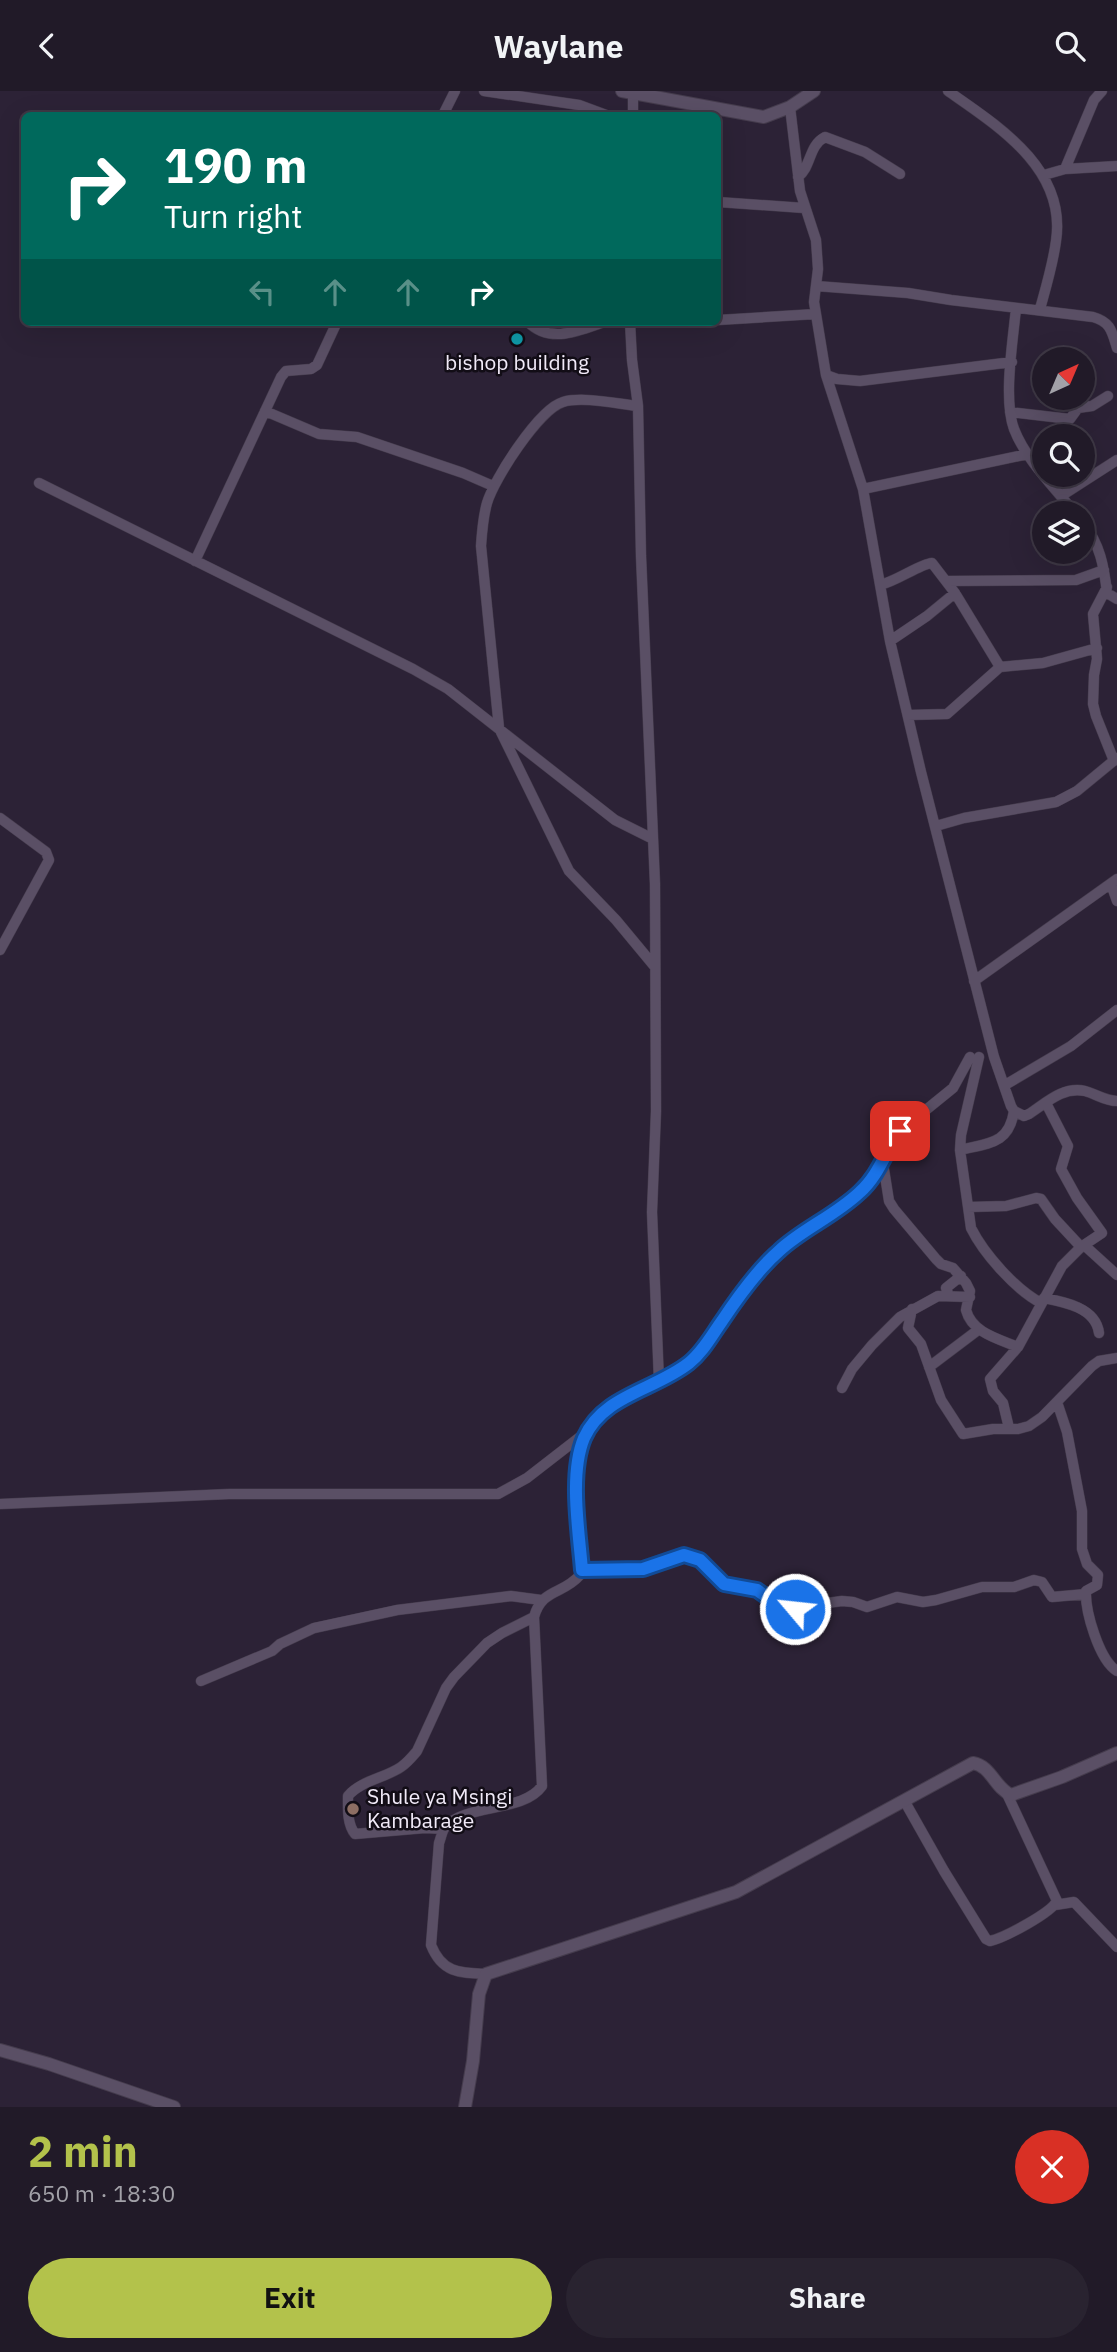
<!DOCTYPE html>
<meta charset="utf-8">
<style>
body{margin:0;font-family:"IBM Plex Sans",sans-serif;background:#292330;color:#f1f3f6;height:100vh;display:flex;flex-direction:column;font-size:26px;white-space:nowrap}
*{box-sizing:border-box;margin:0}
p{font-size:23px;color:#a2a1a8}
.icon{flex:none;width:38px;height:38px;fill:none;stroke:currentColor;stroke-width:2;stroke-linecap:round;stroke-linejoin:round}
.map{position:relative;height:2016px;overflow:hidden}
.drawer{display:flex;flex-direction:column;background:#211a28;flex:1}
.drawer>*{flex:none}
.banner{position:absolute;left:21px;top:21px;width:700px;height:214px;border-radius:10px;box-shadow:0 7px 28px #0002,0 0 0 2px #3e3845;background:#00695c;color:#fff;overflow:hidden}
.needle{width:46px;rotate:44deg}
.fabs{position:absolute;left:1032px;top:256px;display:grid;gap:14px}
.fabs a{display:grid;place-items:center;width:63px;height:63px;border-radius:50%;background:#211a28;box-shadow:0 7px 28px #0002,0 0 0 2px #3e3845;font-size:35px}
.pin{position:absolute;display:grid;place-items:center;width:60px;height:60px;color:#fff;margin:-30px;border-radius:14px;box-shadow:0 4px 10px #0006}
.me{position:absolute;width:77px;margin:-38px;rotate:298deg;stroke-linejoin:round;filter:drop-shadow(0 0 5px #0008)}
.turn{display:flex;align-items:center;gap:24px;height:147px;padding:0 28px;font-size:32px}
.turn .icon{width:91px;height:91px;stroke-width:2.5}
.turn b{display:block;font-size:49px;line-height:60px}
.lanes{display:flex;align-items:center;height:66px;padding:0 28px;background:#0003;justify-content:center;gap:35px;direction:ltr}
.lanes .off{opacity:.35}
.round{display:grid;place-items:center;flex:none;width:74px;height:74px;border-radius:37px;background:#292330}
.summary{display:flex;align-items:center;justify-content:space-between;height:119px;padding:0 28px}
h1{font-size:42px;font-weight:700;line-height:52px;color:#b3c24b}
.button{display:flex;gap:14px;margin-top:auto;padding:14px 28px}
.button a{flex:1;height:80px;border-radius:42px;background:#b3c24b;color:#111;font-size:28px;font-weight:700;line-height:80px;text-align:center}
.button a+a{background:#292330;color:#f1f3f6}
header{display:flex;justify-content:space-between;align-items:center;height:91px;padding:0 28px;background:#211a28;font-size:32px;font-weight:700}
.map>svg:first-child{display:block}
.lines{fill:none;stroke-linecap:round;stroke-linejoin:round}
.minor-casing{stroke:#453c4d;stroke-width:11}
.tertiary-casing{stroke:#453c4d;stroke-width:14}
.minor{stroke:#5a4f65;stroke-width:10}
.tertiary{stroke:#5a4f65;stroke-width:12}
.route-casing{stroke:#114b97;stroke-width:18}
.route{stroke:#1a73e8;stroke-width:12}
.culture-dot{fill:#0f9aa8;stroke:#120d16;stroke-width:2.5}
.education-dot{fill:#8d6e63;stroke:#120d16;stroke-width:2.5}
.labels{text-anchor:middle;stroke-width:5;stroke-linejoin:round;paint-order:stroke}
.poi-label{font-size:21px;fill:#f1eaf8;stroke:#120d16}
</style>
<header><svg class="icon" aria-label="back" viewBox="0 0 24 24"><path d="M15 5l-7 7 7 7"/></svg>Waylane<svg class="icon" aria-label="search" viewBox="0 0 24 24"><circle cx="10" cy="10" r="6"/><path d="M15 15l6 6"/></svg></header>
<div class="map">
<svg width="1117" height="2016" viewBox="0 0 1117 2016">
<rect width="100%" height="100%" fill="#2c2236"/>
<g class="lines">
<g class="minor-casing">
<path id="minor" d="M484,0L579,14L606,24
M948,0C998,35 1067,78 1056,150C1053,173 1046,196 1040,218
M790,16L800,100L816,149L818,178L814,211L826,284L863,398L890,550L921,681L994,966L1011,1015L1014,1020L1024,1025L1029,1023C1046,1012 1063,995 1085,1000C1096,1003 1105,1010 1117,1010
M443,24L455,0
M633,24V2
M1065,78L1094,9L1102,0
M1044,84L1065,78L1117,75
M798,86C812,75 808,55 825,46L865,61L900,83
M718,111L804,117
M816,195L908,202L951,209L1093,226C1111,231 1112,241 1117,257
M1016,217C1013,250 1003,308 1014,338C1026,369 1054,396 1075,422
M718,229L816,223
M443,231H459
M528,231C550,253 578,240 604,231
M630,231L632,269L638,315L641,465L655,793L656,1020L652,1121L659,1290
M826,284L837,288L860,290L1012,271
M638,315C618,313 582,305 563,311C539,318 494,388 487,412C483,426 482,440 481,455L499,637L569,780L616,829L655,876
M265,320L319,343L357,346L463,382L493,395
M1010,321L1070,328L1078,317L1092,315L1108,305
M39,392L413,578L448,598L615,729L653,748
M863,398L1028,363
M1061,405L1117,369
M1083,432C1100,453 1104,475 1107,502L1117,508
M195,470L281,286L286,280L311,278L317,274L337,231
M946,490L1076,489L1104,479
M880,494C897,490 920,473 932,472L955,502L1000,576L947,623L908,624
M1107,496L1093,523L1097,568L1094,584L1093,613L1096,625L1114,670
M890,550L927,525L955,502
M1000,576L1043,572L1097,557
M0,727L46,761L49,769L0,859
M936,735L964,727L1056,711L1077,700L1117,667
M1111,793L1117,810
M974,890L1117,788
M979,966L961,1044L960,1059L971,1137C984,1163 1016,1199 1041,1212
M1005,994L1071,955L1117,919
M960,1059C989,1052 1009,1053 1014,1020
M883,1072L889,1110L894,1118L936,1168L941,1173L953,1177L966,1192L970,1200L966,1219C972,1242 999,1248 1018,1256
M968,1116L1006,1115L1036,1107L1041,1108L1055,1128L1081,1156
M1084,1154L1117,1184
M949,1205L946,1197L961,1185
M1044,1207C1065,1211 1096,1217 1099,1242
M912,1218L908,1237L921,1253L941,1309L963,1343L993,1338H1018L1029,1335L1042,1326L1092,1275L1099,1270L1117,1267
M929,1276L978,1239
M842,1297L852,1278L872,1254L900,1226L938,1205L970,1206
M1057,1311L1067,1341L1082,1420V1458L1087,1473L1098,1484L1097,1494L1086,1500C1085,1520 1099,1569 1117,1580
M1009,1337L1003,1312L993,1300L990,1288L1018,1256L1062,1175L1081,1156L1102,1142L1077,1107L1061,1078L1068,1055L1046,1012
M0,1413L229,1403H498L527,1387L585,1342
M581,1479L643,1478L684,1464L700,1469L724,1493L748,1496L762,1500L784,1518L842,1510L853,1511L867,1516L897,1506L923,1511L936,1509L982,1496H1014L1034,1489L1042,1491L1052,1506L1086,1503
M201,1590L272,1560L280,1553L314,1537L397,1519L511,1505L541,1509
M905,1711L944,1780L986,1848L990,1850C1004,1847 1051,1822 1057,1810L1007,1703
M444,1738L425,1737L355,1743C347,1733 348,1718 348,1705C360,1690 385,1687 401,1676C408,1671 412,1666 417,1660L446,1597L454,1586L487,1552L502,1542L534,1526
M1055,1814L1074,1811L1117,1856
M486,1883C460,1882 442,1882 431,1854L439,1752C441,1747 442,1740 445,1736C466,1712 523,1722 542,1695L534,1526C542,1497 563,1504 580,1484L578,1374L581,1356L593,1330L606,1317L690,1271L731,1217L779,1159L836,1122L866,1095L883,1072L890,1054L900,1040L953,997L970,966"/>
</g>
<g class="tertiary-casing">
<path id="tertiary" d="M622,0L764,26L790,16L814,0
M0,1959L49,1973L174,2016
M465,2016L473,1970L479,1903L486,1883L736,1801L973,1672C991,1675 995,1697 1011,1704L1062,1686L1117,1662"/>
</g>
<use href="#minor" class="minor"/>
<use href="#tertiary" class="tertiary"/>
</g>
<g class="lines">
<g class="route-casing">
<path id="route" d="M795,1518H784L757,1499L724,1493L700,1469L684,1464L643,1478L582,1479C579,1441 569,1383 584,1347C603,1304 655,1299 689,1272C703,1261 712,1244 722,1230C738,1206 757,1179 779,1160C802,1138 835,1125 860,1101C879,1084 886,1059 900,1040"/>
</g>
<use href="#route" class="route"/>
</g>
<circle class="culture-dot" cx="517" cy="248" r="7"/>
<circle class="education-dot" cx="353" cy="1718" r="7"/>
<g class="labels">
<g class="poi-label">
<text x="517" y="279">bishop building</text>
<text x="367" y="1713" text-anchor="start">Shule ya Msingi<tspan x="367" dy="24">Kambarage</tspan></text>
</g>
</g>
</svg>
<div class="fabs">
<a><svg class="needle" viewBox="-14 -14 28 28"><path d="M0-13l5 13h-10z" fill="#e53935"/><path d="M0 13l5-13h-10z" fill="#a2a1a8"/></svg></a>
<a><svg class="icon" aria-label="search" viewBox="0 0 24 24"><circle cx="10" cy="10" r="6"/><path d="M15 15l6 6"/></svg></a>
<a><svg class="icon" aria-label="layers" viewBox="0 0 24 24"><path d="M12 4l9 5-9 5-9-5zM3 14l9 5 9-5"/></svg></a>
</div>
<div class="pin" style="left:900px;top:1040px;background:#d93025"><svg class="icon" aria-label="arrive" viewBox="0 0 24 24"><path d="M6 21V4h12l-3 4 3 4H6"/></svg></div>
<svg class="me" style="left:795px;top:1518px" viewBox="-20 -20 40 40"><circle r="17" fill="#1a73e8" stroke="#fff" stroke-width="3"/><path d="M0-11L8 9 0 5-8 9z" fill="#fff"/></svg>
<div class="banner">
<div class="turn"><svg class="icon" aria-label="right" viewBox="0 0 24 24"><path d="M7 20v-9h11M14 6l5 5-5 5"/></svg><div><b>190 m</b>Turn right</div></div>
<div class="lanes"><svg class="icon off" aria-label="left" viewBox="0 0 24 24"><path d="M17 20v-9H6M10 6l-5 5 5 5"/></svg><svg class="icon off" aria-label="ahead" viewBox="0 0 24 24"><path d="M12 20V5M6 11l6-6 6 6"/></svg><svg class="icon off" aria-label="ahead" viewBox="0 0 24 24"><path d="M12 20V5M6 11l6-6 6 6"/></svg><svg class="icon" aria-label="right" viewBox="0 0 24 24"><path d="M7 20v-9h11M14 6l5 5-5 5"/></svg></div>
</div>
</div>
<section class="drawer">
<div class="summary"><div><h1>2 min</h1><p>650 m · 18:30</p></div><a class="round" style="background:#d93025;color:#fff"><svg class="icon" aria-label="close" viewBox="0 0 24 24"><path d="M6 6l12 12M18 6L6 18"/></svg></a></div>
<div class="button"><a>Exit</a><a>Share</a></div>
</section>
